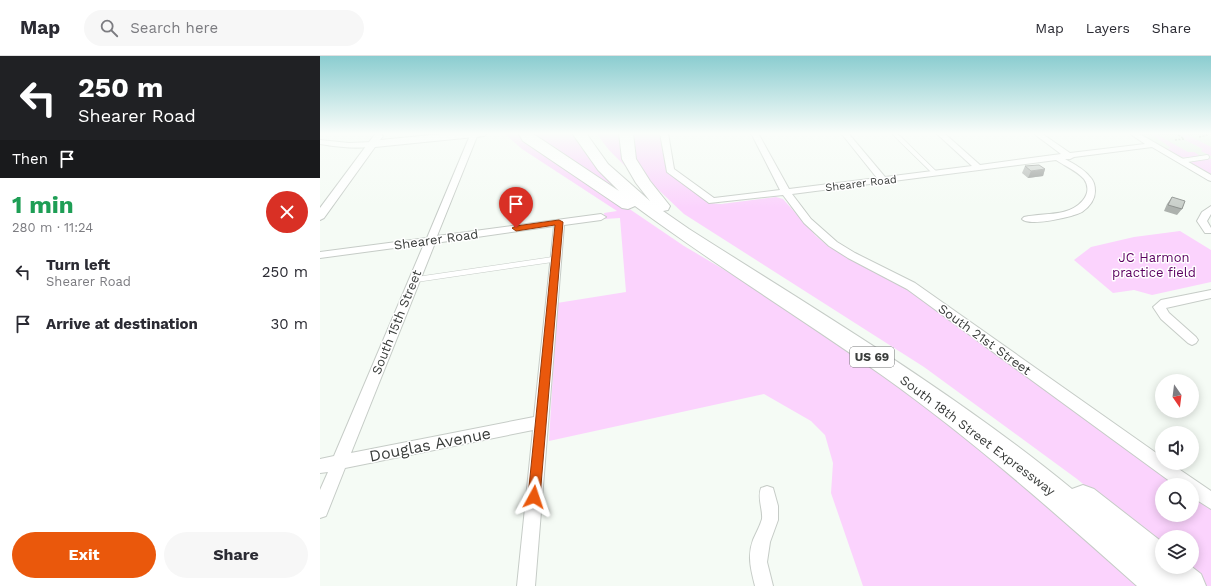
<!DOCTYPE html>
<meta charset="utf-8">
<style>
body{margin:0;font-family:"Work Sans",sans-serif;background:#f7f7f7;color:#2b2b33;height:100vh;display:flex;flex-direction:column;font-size:15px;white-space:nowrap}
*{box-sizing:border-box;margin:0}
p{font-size:13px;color:#7c7c81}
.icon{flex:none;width:22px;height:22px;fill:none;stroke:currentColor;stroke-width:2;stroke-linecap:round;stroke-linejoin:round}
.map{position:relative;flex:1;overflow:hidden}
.drawer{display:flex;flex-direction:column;background:#fff;width:320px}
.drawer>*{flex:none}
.banner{background:#202124;color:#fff;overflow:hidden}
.needle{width:26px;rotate:166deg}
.controls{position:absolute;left:835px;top:318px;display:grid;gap:8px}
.controls a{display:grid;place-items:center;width:44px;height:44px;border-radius:50%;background:#fff;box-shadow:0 2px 10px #0003;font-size:20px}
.pin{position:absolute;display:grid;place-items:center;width:34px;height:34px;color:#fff;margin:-41px -17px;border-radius:50% 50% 50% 0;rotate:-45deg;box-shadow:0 0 4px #0007}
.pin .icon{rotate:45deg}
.me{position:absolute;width:44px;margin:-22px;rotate:5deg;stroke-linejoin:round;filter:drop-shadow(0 0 3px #0008)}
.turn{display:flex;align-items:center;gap:14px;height:84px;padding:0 12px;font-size:18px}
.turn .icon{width:52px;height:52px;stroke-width:2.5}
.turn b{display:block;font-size:28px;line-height:34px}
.then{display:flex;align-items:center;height:38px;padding:0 12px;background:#0003;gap:8px;font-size:15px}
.round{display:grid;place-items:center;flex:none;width:42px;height:42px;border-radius:21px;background:#f7f7f7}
.head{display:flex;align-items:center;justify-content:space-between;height:68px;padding:0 12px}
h1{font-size:24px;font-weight:700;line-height:30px;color:#1e9e55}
.cta{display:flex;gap:8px;margin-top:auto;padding:8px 12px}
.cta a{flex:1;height:46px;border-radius:24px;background:#ea580c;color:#fff;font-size:16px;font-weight:700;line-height:46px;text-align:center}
.cta a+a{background:#f7f7f7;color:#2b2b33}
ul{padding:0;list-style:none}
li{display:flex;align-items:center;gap:12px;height:52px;padding:0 12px}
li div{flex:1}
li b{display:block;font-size:15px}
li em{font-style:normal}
header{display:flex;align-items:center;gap:24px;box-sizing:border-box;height:56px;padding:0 20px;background:#fff;border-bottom:1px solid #e1e1e2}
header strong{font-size:19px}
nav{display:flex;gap:22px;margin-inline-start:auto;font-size:14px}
.search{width:280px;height:36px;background:#f7f7f7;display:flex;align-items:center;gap:10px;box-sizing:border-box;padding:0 14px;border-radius:22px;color:#7c7c81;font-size:15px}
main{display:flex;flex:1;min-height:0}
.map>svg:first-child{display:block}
.built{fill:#e4f0e5}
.green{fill:#fbd3fd}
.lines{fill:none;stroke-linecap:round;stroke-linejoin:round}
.service-far1-casing{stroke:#c6ccc7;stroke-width:5.5}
.service-casing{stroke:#c6ccc7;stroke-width:6}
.minor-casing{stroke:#c6ccc7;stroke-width:2}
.tertiary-casing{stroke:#c6ccc7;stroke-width:2}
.motorway-casing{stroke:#c6ccc7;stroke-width:2}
.path{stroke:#a5aaa5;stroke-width:1.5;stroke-dasharray:2 1.5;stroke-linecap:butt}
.service-far1{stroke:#fff;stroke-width:4}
.service{stroke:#fff;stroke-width:5}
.minor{fill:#fff;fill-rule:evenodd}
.tertiary{fill:#fff;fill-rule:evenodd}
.motorway{fill:#fff;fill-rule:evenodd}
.wall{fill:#acb1ad}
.shaded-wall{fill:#8c908d}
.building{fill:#c8cec9;stroke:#8c908d}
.route{fill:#ea580c;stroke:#983908}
.labels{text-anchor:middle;stroke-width:3;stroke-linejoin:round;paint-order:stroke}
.far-street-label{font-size:11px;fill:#3a3d3b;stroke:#fff}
.shield{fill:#fff;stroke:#757776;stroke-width:1}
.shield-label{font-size:12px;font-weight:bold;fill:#3a3d3b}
.street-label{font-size:13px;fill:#3a3d3b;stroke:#fff}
.park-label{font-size:13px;fill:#5b0061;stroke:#fff}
.near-street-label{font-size:16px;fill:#3a3d3b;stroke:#fff}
</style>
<header>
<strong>Map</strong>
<div class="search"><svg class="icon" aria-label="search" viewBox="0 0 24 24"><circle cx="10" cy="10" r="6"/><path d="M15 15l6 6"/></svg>Search here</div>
<nav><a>Map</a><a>Layers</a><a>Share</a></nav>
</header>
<main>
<section class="drawer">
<div class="banner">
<div class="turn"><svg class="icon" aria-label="left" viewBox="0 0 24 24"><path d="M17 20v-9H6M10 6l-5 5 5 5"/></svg><div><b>250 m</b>Shearer Road</div></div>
<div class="then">Then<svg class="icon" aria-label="arrive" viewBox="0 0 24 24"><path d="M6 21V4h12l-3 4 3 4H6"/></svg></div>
</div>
<div class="head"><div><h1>1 min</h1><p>280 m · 11:24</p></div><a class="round" style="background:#d93025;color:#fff"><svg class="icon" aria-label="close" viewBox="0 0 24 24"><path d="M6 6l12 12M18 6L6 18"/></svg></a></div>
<ul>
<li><svg class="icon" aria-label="left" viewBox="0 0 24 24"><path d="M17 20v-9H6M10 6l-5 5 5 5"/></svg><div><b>Turn left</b><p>Shearer Road</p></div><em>250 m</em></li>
<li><svg class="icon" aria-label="arrive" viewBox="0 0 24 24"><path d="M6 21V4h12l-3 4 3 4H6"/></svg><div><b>Arrive at destination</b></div><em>30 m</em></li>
</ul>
<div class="cta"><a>Exit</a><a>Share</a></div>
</section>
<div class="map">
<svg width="891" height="530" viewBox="0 0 891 530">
<rect width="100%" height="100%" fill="#f5fbf5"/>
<path class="built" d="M815,77H891V120Z"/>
<path class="green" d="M212,77H252L268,101L307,142Z
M276,77H303L310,115L289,94Z
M311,77H342L347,111L390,147L401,148L456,141L463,143L496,180L509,191L576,225L858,429H842V459H872V439L891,453V530H887L865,511H872V481H842V492L757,423L604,311L364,158L327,123L316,105Z
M830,77H834L868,96H874L879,99L877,101C862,103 859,101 845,93L851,92Z
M858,77H864L891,91V100L881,95L883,93L865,84L866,83Z
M185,78H193L202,80L364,190L413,219L508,281L587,335L690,415L824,530H543L511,437L513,407L505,379L491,365L444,338L229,385L237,247L306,236L300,162L285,163L284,157L297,155L202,93Z
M891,103V119L870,107L874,105Z
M860,175L891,194V226L832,239L814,234L793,237L754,204L771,191L814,181Z"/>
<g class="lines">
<g class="service-far1-casing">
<path id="service-far1" d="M574,77L615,117
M861,105L887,101"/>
</g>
<g class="service-casing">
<path id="service" d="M93,224L236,203"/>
</g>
<g class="minor-casing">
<path id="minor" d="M151,77L158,78L117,180L281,158L286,161L281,164L244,169L215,530H197L213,374L25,412L6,460L0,462V434L8,416L0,417V403L14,400L104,188L0,202V196L107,182ZM234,170L214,361L31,397L115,187Z
M340,77H348L354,113L394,142L460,134L431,77H438L469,133L557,122L521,77H528L565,121L652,110L616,77H624L660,109L741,98L713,77H721L750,97L825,88L809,77H818L891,119V125L888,124L832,91L754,101L750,103H745C754,108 764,113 770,121C774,125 775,130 775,135C775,144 769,151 762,156C753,161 709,171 702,163L704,161C717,158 730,159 743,156C757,153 775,139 764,123C757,115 745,110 736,104L472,138L491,163L517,186L535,197L595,227L842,401V407H850L891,435V453L872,441V429H855L587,233L528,202L509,190L484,167L463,139L389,147L347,116Z
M0,84L29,87L52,86L56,88C46,95 12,90 0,88Z
M891,150V158L887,165L891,172V177H885L877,165L882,156Z
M891,234V242L846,252L849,257L876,281L878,284L876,287L872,289L868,287L841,263L833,251L841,244Z
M447,430L453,432L458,450V464L450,486L447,506L453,530H435C431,514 427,500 433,484C436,477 440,470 442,463C443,453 437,442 441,432Z"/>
</g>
<g class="tertiary-casing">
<path id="tertiary" d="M59,77L63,80L60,84L132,77H168L164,80L55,91L4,162L0,164V152L55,78Z"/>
</g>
<g class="motorway-casing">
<path id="motorway" d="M198,77H212L299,135L278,114L252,77H266L288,108L330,145L316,127L302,103L299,77H313L316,103L330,125L350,150L348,154L343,155L369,173C499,256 633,335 752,433L763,429L774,433L842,486V511H872L881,518L886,530H817C735,457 653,384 563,320C481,262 396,210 315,150L308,153L302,152L203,85Z"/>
</g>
<path class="path" d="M879,81L888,79L885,77
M855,84L864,83L856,77"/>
<use href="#service-far1" class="service-far1"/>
<use href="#service" class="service"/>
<use href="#minor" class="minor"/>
<use href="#tertiary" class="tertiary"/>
<use href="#motorway" class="motorway"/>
</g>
<path class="wall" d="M705,110L725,113L723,120L708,122L702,117Z
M852,141L862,153L857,159L844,155L847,148Z"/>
<path class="shaded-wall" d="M725,113L723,120L708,122L711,115Z"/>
<path class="building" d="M719,109L725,113L711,115L705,110Z
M852,141L865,145L862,153L848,149Z"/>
<linearGradient id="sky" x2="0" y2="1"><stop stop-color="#8bcdd0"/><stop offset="0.51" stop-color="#fafdfa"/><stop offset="1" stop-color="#fafdfa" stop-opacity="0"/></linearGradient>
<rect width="891" height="152" fill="url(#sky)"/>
<path class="route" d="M239,164L243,166L220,441L218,445L214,447L210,445L208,441L235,169L196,175L192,172L196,170Z"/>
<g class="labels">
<g class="far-street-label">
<text transform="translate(541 127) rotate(-7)" y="4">Shearer Road</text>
</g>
<rect class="shield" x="530" y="291" width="44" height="20" rx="3"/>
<g class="shield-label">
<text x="552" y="305">US 69</text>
</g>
<g class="street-label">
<text transform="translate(116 183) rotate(-8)" y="5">Shearer Road</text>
<text transform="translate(76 266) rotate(-68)" y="5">South 15th Street</text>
<text transform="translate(665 283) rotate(36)" y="5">South 21st Street</text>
<text transform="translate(658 379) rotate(37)" y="5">South 18th Street Expressway</text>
</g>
<g class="park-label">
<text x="834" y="206">JC Harmon<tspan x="834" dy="15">practice field</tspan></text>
</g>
<g class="near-street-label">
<text transform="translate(110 388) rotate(-11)" y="6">Douglas Avenue</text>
</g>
</g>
</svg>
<div class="controls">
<a><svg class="needle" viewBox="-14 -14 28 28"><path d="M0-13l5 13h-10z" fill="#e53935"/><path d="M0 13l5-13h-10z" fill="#7c7c81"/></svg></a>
<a><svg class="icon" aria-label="sound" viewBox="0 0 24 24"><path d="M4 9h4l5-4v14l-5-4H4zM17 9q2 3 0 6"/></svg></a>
<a><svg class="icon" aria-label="search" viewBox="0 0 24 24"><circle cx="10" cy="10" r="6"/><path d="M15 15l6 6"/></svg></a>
<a><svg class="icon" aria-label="layers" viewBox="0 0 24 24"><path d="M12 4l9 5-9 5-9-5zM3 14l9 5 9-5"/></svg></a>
</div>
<div class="pin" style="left:196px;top:172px;background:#d93025"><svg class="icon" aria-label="arrive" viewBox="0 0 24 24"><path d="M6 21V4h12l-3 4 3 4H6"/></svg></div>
<svg class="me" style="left:214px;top:441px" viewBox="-20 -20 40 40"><path d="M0-17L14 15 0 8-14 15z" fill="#ea580c" stroke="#fff" stroke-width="4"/></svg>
</div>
</main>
